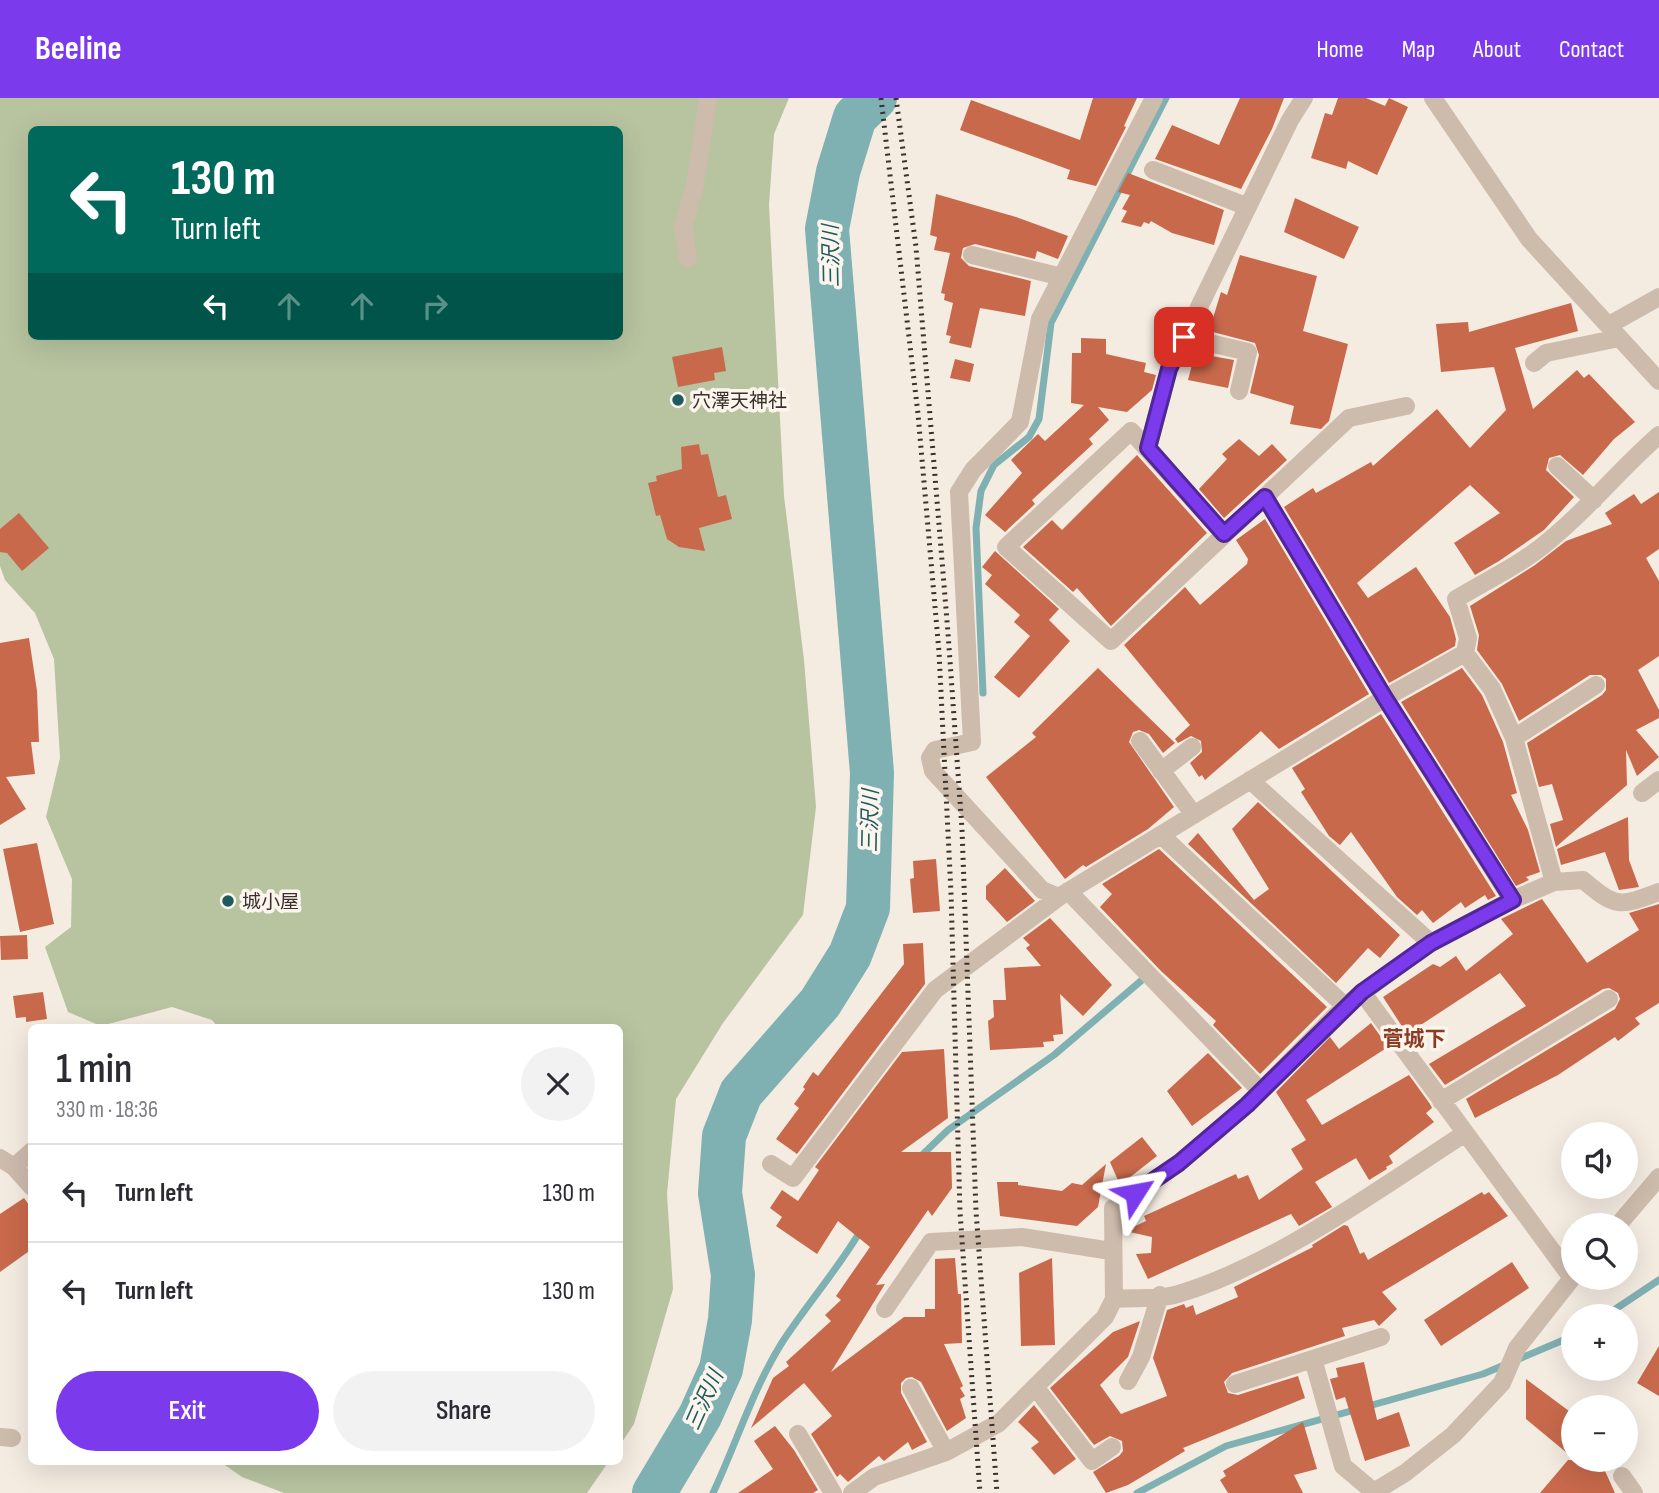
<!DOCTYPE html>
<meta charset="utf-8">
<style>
body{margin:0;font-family:"Sofia Sans Condensed","Noto Sans JP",sans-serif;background:#f2f2f3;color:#2b2b33;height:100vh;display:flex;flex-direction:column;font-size:26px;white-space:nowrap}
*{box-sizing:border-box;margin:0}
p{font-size:23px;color:#7c7c81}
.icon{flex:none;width:38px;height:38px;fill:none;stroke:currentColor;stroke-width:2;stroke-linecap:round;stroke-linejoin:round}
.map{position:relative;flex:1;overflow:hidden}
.panel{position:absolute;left:28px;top:926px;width:595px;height:441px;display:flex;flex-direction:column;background:#fff;border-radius:10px;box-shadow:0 7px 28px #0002}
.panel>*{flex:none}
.top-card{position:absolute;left:28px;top:28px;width:595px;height:214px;border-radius:10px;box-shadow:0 7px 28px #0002;background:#00695c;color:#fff;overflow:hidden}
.fabs{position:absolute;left:1561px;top:1024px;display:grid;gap:14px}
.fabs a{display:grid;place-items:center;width:77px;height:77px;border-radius:50%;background:#fff;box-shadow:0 7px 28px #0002;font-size:35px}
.pin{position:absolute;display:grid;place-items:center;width:60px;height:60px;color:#fff;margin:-30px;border-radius:14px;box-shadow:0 4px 10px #0006}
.me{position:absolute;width:77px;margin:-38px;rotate:56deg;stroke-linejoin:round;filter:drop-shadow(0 0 5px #0008)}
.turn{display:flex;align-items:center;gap:24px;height:147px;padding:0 28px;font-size:32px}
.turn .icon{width:91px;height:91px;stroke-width:2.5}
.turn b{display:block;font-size:49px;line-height:60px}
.lanes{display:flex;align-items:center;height:66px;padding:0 28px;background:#0003;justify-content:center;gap:35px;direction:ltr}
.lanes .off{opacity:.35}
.round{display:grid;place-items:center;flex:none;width:74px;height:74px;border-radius:37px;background:#f2f2f3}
.head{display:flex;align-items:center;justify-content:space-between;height:119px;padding:0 28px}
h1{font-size:42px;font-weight:600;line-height:52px}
.button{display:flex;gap:14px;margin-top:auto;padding:14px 28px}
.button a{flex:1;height:80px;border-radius:42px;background:#7c3aed;color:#fff;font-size:28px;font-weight:600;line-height:80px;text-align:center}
.button a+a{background:#f2f2f3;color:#2b2b33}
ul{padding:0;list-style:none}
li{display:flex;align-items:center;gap:21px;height:98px;padding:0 28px;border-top:2px solid #e1e1e2}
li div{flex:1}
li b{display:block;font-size:26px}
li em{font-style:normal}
header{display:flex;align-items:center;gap:42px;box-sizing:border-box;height:98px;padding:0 35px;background:#7c3aed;color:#fff}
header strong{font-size:33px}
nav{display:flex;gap:38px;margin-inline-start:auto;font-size:24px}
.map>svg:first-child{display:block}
.green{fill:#b8c4a0;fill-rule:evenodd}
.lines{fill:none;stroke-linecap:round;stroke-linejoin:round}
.stream{stroke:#7fb0b2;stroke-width:7}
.river{stroke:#7fb0b2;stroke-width:44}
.building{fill:#c8694b}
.minor{stroke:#cdbbac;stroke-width:18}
.rail{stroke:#3b302b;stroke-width:5;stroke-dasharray:2 5;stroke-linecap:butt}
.route-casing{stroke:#51269a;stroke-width:18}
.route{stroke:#7c3aed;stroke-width:12}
.poi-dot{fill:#1f5a5e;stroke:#fbf5ee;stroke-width:2.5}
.labels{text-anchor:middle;stroke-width:7;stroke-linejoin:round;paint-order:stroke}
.poi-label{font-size:19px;fill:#3b302b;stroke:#fbf5ee;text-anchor:start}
.water-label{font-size:21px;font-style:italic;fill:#1f5a5e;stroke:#fbf5ee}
.neighbourhood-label{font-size:21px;font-weight:bold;fill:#8c3b22;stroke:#fbf5ee}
</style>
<header>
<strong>Beeline</strong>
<nav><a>Home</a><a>Map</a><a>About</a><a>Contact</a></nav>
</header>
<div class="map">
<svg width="1659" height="1395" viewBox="0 0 1659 1395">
<rect width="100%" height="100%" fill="#f4ebe1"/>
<path class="green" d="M0,0H789L774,36L769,107L784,398L804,562L816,709L803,817L723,925L676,1001L667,1096L673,1191L634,1326L620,1347V929H218L212,922L172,909L101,928L68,914L45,849L71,829L72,781L46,719L60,660L54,561L35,515L5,482L0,468ZM32,32H620V238H32Z
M219,1363H609L587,1395H284L242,1379Z"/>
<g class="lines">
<path class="stream" d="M983,595L976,430L981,393L994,367L1029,339L1039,321L1051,225L1166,0
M921,1058L948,1032L1054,957L1142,882
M1605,1218L1659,1182
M713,1395C737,1344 753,1290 783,1243C808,1205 838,1171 861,1132
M1137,1395L1226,1348L1483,1276L1573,1238"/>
<path class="river" d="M654,1395L700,1318L721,1271L730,1222L733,1177L720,1095L724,1038L741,995L820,905L850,857L868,810L872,675L827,131L838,74L855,19L875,0"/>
</g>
<path class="building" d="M1093,0H1137L1124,28L1126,29L1096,88L1067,81L1070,72L960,32L971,2L1080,42Z
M1240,0H1284L1272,31L1241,91L1155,61L1172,27L1219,47Z
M1338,0H1366L1385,8L1389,0L1408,9L1377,77L1348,63L1346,71L1311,60L1325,15L1332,17Z
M1128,75L1224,112L1214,147L1172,135L1151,123L1149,126L1144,124L1141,129L1121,124L1127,113L1122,111L1130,97L1118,94Z
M936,96L1016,119L1068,138L1058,161L1037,153L1035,161L975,146L963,150L961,160L969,168L1031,183L1025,218L980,210L971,250L949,245L951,238L946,237L953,205L944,202L945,196L941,195L950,155L934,152L937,139L930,137Z
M1295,100L1359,129L1344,161L1284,134Z
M1240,157L1317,178L1303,233L1348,246L1329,323L1321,331L1290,326L1294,308L1250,295L1259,257L1255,245L1209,233L1221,194L1227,197Z
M1571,205L1578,233L1515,250L1533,311L1577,272L1584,280L1589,276L1635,324L1614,341L1583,377L1560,357L1549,360L1546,372L1574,399L1544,432L1499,463L1475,477L1454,445L1500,415L1470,387L1357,485L1368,500L1416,469L1450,519L1456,541L1455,548L1389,585L1284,409L1313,390L1316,395L1371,364L1373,368L1437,311L1470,350L1506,312L1494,269L1441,274L1436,226L1468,224L1469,234Z
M1081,240L1106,241V256L1146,265L1144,274L1156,277L1152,292L1127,314L1098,309L1109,322L1089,341L1093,346L1032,402L1035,406L1005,434L985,417L1022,375L1011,362L1038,336L1045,343L1084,307L1071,305L1072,255H1081Z
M722,249L726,273L714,275L715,282L678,289L672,259Z
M1195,255L1234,262L1228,290L1188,282Z
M955,261L974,266L970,284L950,280Z
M1239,341L1259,358L1272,346L1287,362L1224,420L1199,391L1227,361L1222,356Z
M699,346L701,357L708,356L718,399L726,397L732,421L699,430L705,453L679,449L667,441L660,417L656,418L648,385L657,383L656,378L682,371L681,349Z
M1137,357L1207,435L1111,528L1077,490L1073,494L1023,449L1052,422L1062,432Z
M1659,394V451L1646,460L1659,483V558L1638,572L1659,612V620L1636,632L1659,659L1637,678L1626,652L1627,687L1556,749L1550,726L1563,722L1552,686L1539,689L1527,645L1602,597L1606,592V581L1601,577H1590L1519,623L1502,586L1477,552L1479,537L1470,508L1535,467L1566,443L1612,426L1605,415L1634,396L1641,406Z
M19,415L49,450L22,473L7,455L0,454V431Z
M1265,421L1369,596L1279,651L1261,633L1205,682L1202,677L1199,679L1190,665L1202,654L1201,643L1191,638L1178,645L1175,641L1190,627L1124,547L1185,489L1200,507L1247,466L1248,461L1236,442Z
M995,453L1059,511L1049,522L1070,543L1019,600L994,579L1030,538L1014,524L1020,517L985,486L992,477L982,469Z
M29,540L37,593L39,644H31L35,676L6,679L26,711L0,727V545Z
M1098,570L1175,645L1163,655L1149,636L1139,632L1133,634L1129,644L1174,709L1148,731L1086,769L1083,767L1065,781L986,679L1036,639L1032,635Z
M1462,570L1482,597L1503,644L1517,695L1511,697L1528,732L1540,774L1526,779L1529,782L1516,788L1401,604Z
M1381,616L1496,798L1488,802L1485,797L1465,810L1461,804L1433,825L1422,812L1417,817L1397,799L1351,734L1340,747L1329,738L1301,694L1305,691L1292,670Z
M1258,704L1400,837L1380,860L1368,850L1336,885L1188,746L1198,735L1254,802L1269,791L1232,731Z
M1628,719L1629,762L1639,789L1619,792L1605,754L1561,767L1557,751Z
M37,745L54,826L20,834L3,751Z
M1159,751L1327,909L1260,976L1213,927L1216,923L1161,873L1100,809L1112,796L1102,786Z
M936,761L940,813L913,815L910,781L914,780L913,763Z
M1005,770L1035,803L1007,824L986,801V788Z
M1542,801L1587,865L1639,832L1629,815L1659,806V905L1635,920L1640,926L1618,943L1615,939L1558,977L1475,1020L1466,1001L1615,911L1620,901L1618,895L1609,890L1603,891L1445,987L1429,966L1526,908L1500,875L1407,936L1383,899L1433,866L1440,869L1456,858L1466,873L1513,836L1501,821Z
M1050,820L1112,887L1083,918L1060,896L1063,936L1053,937L1054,943L1043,944L1044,949L990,952L988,923L994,919L993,902H1006L1004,870L1041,868L1026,850L1030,847L1023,840Z
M27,837L28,861L1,862L0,838Z
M923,845L925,886L797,1056L776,1041L799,1010L794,1006L805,991L803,989L813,974L818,978L904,866L903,846Z
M43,894L47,921L26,924V919L16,920L13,898Z
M1371,925L1388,949L1306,1002L1322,1027L1409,977L1430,1006L1432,1010L1426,1015L1434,1024L1389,1058L1393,1065L1386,1069L1387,1071L1369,1082L1356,1060L1315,1084L1332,1109L1299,1128L1291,1116L1148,1181L1136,1156L1151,1155L1152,1139L1125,1133L1146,1123L1144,1118L1236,1076L1238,1081L1248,1077L1259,1102L1303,1071L1291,1051L1306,1042L1276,994L1330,939L1339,951Z
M944,951L948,1020L901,1054H951L952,1090L932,1118L928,1112L876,1187L885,1186L831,1274L904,1219H925V1211H935V1161L955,1160L958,1196H961L962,1245L944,1246L963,1288L960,1290L965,1298L960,1301L966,1320L947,1333L921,1284L912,1279L906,1280L901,1285V1295L927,1344L912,1352L908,1344L884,1363L879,1358L848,1384L840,1376L837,1379L811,1336L832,1318L804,1285L751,1330L773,1280L789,1268L786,1264L831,1223L825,1217L841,1202L836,1198L870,1149L838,1123L817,1156L776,1128L782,1119L770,1110L782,1092L798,1103L819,1072L815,1069L902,954Z
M1208,955L1242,990L1192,1028L1167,993Z
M1142,1039L1157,1058L1120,1087L1110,1064Z
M1106,1066L1098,1109L1077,1128L1000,1118L997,1084H1018V1087L1062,1093L1072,1085L1082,1087Z
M1482,1094L1484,1097L1489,1094L1508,1118L1382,1194L1397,1211L1379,1228L1374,1222L1342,1230L1345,1238L1232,1275L1224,1284L1228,1295L1238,1297L1298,1278L1305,1300L1183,1350L1185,1353L1128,1387L1106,1395L1093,1374L1119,1358L1123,1353L1122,1343L1110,1338L1094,1347L1050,1290L1113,1234L1140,1223L1128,1259L1100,1287L1121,1316L1167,1298L1153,1260L1167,1212L1184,1206L1186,1210L1193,1207L1196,1217L1238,1199L1234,1189L1313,1149L1312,1147L1344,1127L1348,1128L1360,1156L1364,1154L1368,1162Z
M24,1100L32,1111V1151L0,1174V1116Z
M1052,1160L1055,1247L1021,1248L1019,1175Z
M1512,1164L1529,1190L1441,1248L1424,1222Z
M1659,1248V1298L1637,1285Z
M1364,1264L1377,1322L1399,1314L1410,1348L1365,1363L1345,1299L1336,1302L1330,1281L1338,1279L1336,1270Z
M1526,1281L1573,1316V1360L1526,1321Z
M1034,1307L1076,1361L1054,1377L1031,1350L1039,1344L1018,1324Z
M1303,1324L1317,1371L1294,1377L1303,1395H1228L1220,1382L1226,1378L1223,1373Z
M775,1328L794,1352L818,1392L813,1395H738L773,1371L754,1343Z
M1568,1362H1600L1615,1395H1540Z"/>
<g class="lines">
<path class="minor" d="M1433,0L1529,141L1659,283
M1153,72L1248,109
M972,157L1062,179
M688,160L683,129L695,87L708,0
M1609,227L1659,199
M1184,239L1248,254L1239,293
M1534,265L1546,255L1619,240
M1148,350L1169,271L1290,22L1304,0
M1557,368L1594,402
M1265,399L1385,600L1512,802
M1224,436L1131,333L1006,449L1111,543L1349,320L1406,308
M1514,640L1596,587
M1140,643L1194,717
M1161,673L1192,649
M1250,682L1431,845
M1642,695L1659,682
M1162,738L1345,908
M1554,784L1514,640L1492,591L1465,555L1468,540L1456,501C1487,482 1524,465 1551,441C1590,409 1621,370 1659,337
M1068,793L1260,992
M1059,799L1042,792L933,673L930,660L935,652L972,644L959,394L973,372L1020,324L1040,221L1154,0
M1362,894L1572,1180
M1441,1003L1609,901
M0,1060L14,1069L32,1089
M771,1066L793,1080L935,892L1059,799L1385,600L1465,555
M14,1069L32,1053
M1618,1127L1659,1079
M1114,1201C1134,1199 1159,1202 1178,1196C1274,1168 1380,1090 1464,1036
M885,1211L931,1144L1022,1139L1111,1153
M1313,1261L1343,1368L1374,1394
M1128,1283L1141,1259L1160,1197
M1235,1286L1381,1239
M911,1290L946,1354
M1036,1290L1092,1363L1112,1349
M798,1336L833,1395
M0,1339L12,1340
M1622,1378L1634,1395
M852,1395L874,1379L946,1354L999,1325L1105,1219L1114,1201L1113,1110L1179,1065L1247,1007L1345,908L1394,871L1431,845L1512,802L1554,784L1583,782C1616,810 1619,809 1659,794
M1372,1395L1405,1375L1453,1337L1502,1285L1517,1250L1573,1179"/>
<path class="rail" d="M881,0L918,316L939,554L951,795L960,1114L980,1395
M896,0L916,149L948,535L962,731L976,1113L997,1395"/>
</g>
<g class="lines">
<g class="route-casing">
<path id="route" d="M1135,1095L1179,1065L1247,1007L1362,894L1431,845L1513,802L1385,600L1265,399L1224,436L1148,350L1169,271L1184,239"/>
</g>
<use href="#route" class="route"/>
</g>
<g class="poi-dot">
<circle cx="678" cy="302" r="7"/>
<circle cx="228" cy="803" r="7"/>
</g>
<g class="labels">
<g class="poi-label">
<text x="692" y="309">穴澤天神社</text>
<text x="242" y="810">城小屋</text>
</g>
<g class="water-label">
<text transform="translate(831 158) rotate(-91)" y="7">三沢川</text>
<text transform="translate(870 723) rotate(-89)" y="7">三沢川</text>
<text transform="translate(704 1302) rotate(-66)" y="7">三沢川</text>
</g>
<g class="neighbourhood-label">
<text x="1414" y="948">菅城下</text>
</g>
</g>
</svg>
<div class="fabs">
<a><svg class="icon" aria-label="sound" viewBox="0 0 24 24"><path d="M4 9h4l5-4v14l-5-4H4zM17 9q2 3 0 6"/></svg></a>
<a><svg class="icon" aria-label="search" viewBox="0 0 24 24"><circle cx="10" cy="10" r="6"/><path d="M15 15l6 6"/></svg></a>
<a>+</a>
<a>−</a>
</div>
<div class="pin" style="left:1184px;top:239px;background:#d93025"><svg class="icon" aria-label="arrive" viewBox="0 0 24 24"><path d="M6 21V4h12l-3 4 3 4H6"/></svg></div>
<svg class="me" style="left:1135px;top:1095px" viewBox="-20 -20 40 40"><path d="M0-17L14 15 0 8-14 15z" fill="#7c3aed" stroke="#fff" stroke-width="4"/></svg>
<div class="top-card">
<div class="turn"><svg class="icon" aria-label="left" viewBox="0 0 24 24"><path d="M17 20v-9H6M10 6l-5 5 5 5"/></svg><div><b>130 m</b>Turn left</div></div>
<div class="lanes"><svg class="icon" aria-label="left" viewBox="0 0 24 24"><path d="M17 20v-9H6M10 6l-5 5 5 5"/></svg><svg class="icon off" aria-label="ahead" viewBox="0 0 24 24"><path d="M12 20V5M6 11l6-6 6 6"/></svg><svg class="icon off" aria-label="ahead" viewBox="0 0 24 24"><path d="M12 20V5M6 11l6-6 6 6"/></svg><svg class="icon off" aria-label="right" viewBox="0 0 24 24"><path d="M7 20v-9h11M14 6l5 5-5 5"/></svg></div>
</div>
<section class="panel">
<div class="head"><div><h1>1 min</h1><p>330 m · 18:36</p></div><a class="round"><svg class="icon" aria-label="close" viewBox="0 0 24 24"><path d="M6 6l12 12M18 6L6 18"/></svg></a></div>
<ul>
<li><svg class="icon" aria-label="left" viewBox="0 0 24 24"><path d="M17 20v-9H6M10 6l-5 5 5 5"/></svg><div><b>Turn left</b></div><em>130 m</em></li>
<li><svg class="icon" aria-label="left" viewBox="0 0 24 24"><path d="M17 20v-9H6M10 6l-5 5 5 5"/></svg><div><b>Turn left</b></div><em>130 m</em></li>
</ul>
<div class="button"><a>Exit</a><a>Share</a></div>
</section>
</div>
